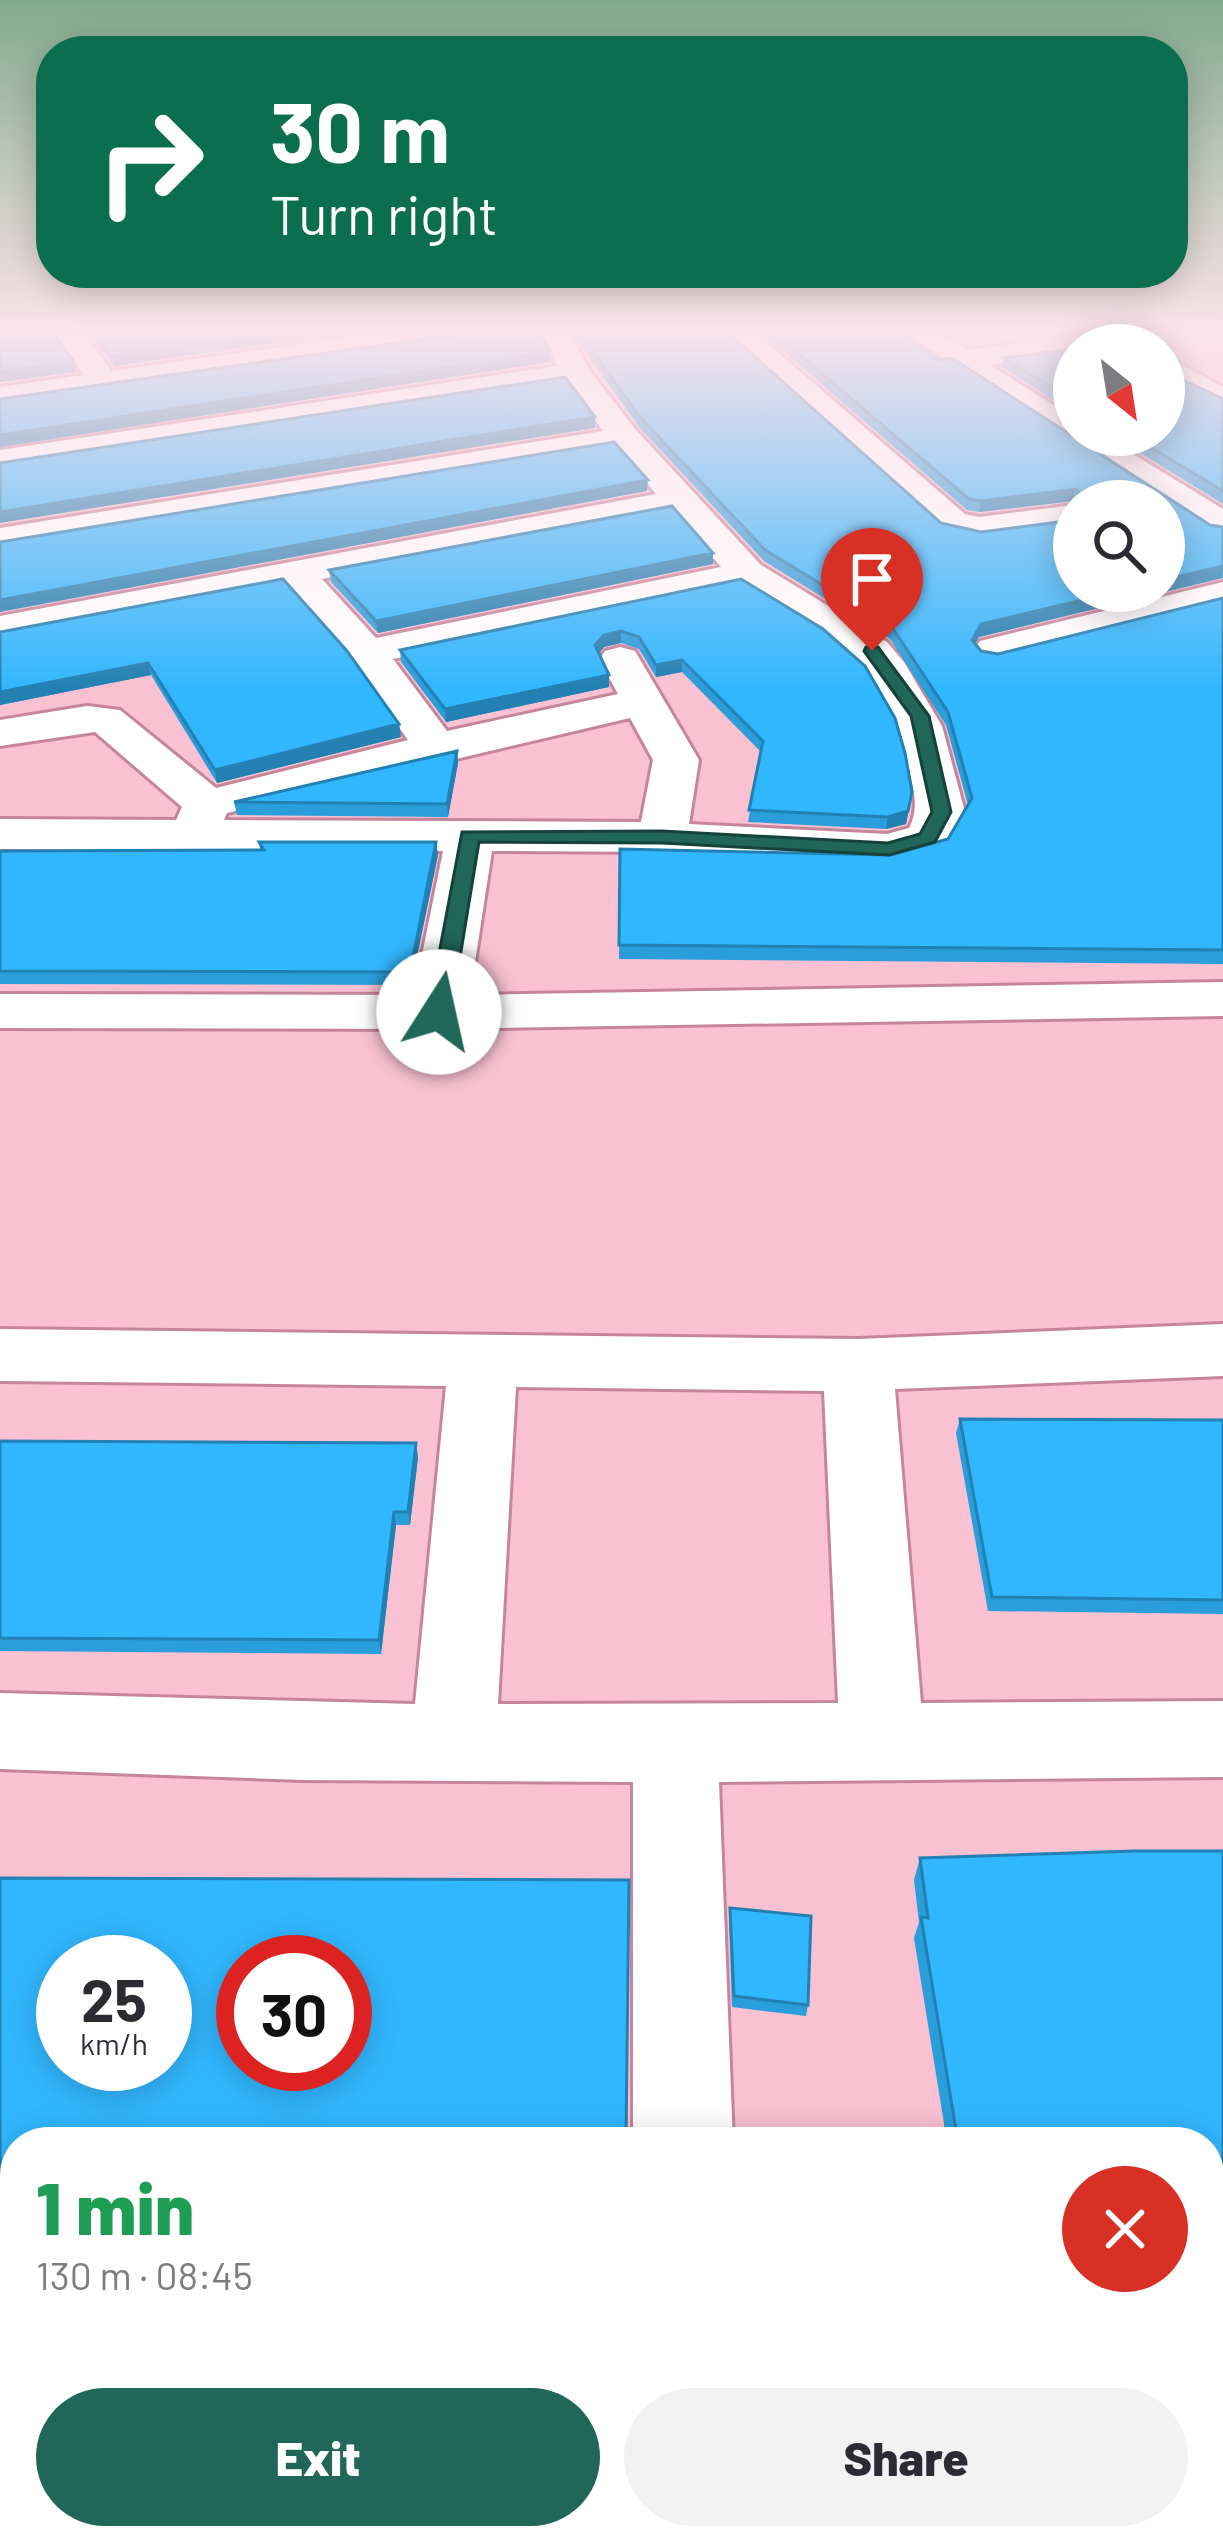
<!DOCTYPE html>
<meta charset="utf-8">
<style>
body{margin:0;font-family:Barlow,sans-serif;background:#f2f2f3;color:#2b2b33;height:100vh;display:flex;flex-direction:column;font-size:45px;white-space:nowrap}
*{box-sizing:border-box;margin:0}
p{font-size:39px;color:#7c7c81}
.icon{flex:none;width:66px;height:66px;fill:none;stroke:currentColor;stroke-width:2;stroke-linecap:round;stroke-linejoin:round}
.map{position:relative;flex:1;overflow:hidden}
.details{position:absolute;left:0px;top:2127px;width:1224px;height:423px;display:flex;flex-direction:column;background:#fff;border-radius:48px 48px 0 0;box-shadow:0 6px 30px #0003}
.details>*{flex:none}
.banner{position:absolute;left:36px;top:36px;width:1152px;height:252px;border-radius:48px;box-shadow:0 6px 30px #0003;background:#0b6e4f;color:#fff;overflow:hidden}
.needle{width:78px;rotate:150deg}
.tools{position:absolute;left:1053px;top:324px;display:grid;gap:24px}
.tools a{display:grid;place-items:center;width:132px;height:132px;border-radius:50%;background:#fff;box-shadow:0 6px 30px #0003;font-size:60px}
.speed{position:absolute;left:36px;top:1935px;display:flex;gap:24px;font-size:60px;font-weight:700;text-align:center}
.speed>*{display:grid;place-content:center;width:156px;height:156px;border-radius:50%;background:#fff;box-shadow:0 6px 30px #0003;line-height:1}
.speed small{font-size:30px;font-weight:400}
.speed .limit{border:18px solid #d22;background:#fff;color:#111}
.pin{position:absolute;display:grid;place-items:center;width:102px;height:102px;color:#fff;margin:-123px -51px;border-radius:50% 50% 50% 0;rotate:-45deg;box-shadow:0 0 12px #0007}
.pin .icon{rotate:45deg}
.me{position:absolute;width:132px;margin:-66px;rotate:10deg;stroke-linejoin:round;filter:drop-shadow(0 0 9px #0008)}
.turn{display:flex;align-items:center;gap:42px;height:252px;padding:0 36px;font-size:54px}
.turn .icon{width:156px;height:156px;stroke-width:2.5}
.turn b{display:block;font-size:84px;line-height:102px}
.round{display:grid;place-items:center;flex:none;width:126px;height:126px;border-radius:63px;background:#f2f2f3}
.headline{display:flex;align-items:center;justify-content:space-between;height:204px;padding:0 36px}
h1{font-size:72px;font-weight:800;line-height:90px;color:#1e9e55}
.action{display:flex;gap:24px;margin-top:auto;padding:24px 36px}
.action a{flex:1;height:138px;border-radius:72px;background:#206659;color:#fff;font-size:48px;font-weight:800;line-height:138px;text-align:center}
.action a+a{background:#f2f2f3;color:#2b2b33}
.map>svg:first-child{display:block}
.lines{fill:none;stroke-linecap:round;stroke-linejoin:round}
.street-casing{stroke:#c6859b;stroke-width:6}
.street{fill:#fff;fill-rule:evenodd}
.wall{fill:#2a9ddb}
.shaded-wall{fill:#2280b2}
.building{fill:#31b7ff;stroke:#2280b2;stroke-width:3;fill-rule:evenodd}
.route{fill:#206659;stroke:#15423a;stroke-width:3}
</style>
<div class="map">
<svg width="1223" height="2548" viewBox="0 0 1223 2548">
<rect width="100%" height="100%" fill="#f9c1d2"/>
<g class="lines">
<g class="street-casing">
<path id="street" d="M52,331H81L112,371L391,331H467L453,340L0,405V387L84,375Z
M540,331H568L589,370L636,430L761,565L887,642L904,662L942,726L965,812L945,848L889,864L663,852L492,851L470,995L1223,982V1016L439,1029L0,1028V994L414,995L443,851L0,849V819L176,820L182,807L95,732L0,746V720L87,706L120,710L216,788L408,740L352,661L286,586L0,640V616L656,494L616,448L0,550V528L603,431L567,382L0,470V450L557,366ZM673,512L721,567L376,638L322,579ZM741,586C825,639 884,658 908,765C913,788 920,807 909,828L887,834L689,824L699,760L635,651L620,647L605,651L599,660L618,694L447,731L393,659ZM630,718L653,760L641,822L224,820L227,813Z
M721,331H753L965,514L979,517L1074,505V527L979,539L940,530Z
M902,331H936L967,350L1115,331H1198L1194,337L1143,345H1074V354L990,365L1074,418V435H1102L1223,509V536L1210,533Z
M1164,355L1223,387V409L1164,377Z
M1223,582V606L995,662L980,659L974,650L980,641Z
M1223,1324V1376L895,1389L921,1703L1223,1701V1777L719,1782L733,2142H633V1782L301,1780L0,1769V1693L415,1704L446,1386L0,1381V1329L858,1339ZM516,1387L824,1391L838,1703L498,1704Z
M1209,2284H1223V2392H1209Z
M0,2297H15V2405H0Z"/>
</g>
<use href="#street" class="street"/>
</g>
<path class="wall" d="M87,331H358L114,366Z
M571,331H726L941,523L981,532L1074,520L1164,501H1073L979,512L967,510L760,331H899L938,360L1210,525L1223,527V578L979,637L975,644L981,651L998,654L1223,598V964L619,959L620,849L891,855L948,839L968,805L946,725L890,639L764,561L639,427Z
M1074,349V413L1003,368L1004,358Z
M1223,399V504L1111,435H1164Z
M713,564L378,633L331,582L329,570Z
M283,579L399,724L401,737L217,783L151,675L0,705V632Z
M741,579L910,805L906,824L886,829L748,822L761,752L682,672L656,677L639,649L621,643L604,647L599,653L609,687L446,722L401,662L400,650Z
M457,751L458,763L448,817L237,815L234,802Z
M259,842H436L438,855L411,985L0,984V851L260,850Z
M960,1419L1223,1420V1614L988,1611L956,1433Z
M0,1441L418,1457L410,1525H396L381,1654L0,1651Z
M1223,1851V2244L1209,2245V2142H947L914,1938L919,1922L914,1880L920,1858Z
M0,1878L15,2142V2189H0Z
M730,1908L808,2005L806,2016L732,2007L729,1920Z"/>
<path class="shaded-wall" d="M288,331H358L114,366L112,356Z
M550,352V362L0,447V435Z
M74,362L76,372L0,382V372Z
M595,417V428L0,523V512Z
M648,480L647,491L0,612V600Z
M1076,489L1073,501L979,512L981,501Z
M713,553V564L378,633L376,621Z
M1223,566L1222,578L979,637L970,652L972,640L981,624L1120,591H1164V580Z
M621,631V643L604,647L595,658V645L604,635Z
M682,660V672L656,677V665Z
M148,663L151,675L0,705V692Z
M609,675V687L446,722L445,709Z
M399,724L401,737L217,783L215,770Z
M457,751L458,763L448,817L447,804Z
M912,792L906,824L886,829L888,817Z
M436,842L438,855L411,985L410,972Z
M416,1443L418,1457L410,1525L408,1512Z
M394,1512L396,1525L381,1654L379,1640Z
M41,2535L50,2541L49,2548H38Z"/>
<path class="building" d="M0,331H52L74,362L0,372Z
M93,331H288L112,356Z
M459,331H540L550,352L0,435V399L453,335Z
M578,331H726L941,523L981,532L1074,520V591H1120L981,624L972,640L981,651L998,654L1223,598V950L619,945L620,849L891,855L948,839L972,798L948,712L892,627L765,550L640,417Z
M772,331H899L938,360L952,358L1210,525L1223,527V566L1164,580V501H1080L1081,494L1076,489L981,501L969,499Z
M1131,341L1137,345H1101Z
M1074,349V401L1004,358Z
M1164,371L1223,399V491L1130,435H1164Z
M565,377L595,417L0,512V463Z
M614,442L648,480L0,600V542Z
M672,506L713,553L376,621L329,570Z
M283,579L347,651L399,724L215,770L148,663L0,692V632Z
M741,579L823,629L865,666L895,718L905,753L912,792L908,811L888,817L749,810L763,741L682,660L656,665L639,637L621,631L604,635L595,645L609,675L445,709L400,650Z
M457,751L447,804L234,802Z
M259,842H436L410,972L0,971V851L264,850Z
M960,1419L1223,1420V1600L992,1597Z
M0,1441L416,1443L408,1512H394L379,1640L0,1638Z
M1134,1851H1223V2228L1209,2229V2142H958L921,1917L928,1918L920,1858Z
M0,1878L629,1880L626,2142H15V2179H0ZM63,1962H165V2064H63ZM243,1962H345V2064H243Z
M730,1908L811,1916L808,2005L734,1996Z
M1209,2522H1223V2548H904L979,2542L978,2535H1209Z
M41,2535L38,2548H0V2536Z
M409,2535H715L716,2548H314V2540L409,2538Z"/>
<linearGradient id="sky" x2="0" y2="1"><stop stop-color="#81aa8c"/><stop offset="0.48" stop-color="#fce3eb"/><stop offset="1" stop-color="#fce3eb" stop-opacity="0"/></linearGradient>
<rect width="1223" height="688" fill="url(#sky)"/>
<path class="route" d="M866,647H878L929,716L951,812L935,842L889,855L662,843L479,842L451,1012L447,1017H431L428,1012L462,832L662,831L888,843L920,834L932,812L911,716L864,651Z"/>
</svg>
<div class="tools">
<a><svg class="needle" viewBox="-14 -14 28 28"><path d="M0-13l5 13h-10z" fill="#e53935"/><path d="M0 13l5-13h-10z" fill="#7c7c81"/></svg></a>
<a><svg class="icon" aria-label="search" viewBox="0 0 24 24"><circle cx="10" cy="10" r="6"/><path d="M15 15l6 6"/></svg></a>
</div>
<div class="speed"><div>25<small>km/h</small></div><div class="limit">30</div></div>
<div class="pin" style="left:872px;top:651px;background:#d93025"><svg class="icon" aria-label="arrive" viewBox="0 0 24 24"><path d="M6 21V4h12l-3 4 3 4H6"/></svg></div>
<svg class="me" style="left:439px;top:1012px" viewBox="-20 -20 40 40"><circle r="19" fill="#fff"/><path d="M0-13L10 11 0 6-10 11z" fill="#206659"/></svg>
<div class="banner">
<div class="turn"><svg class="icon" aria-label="right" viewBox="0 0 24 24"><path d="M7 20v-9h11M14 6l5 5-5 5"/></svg><div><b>30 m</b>Turn right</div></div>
</div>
<section class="details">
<div class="headline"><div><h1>1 min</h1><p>130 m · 08:45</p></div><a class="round" style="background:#d93025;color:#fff"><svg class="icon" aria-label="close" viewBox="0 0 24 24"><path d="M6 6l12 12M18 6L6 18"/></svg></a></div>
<div class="action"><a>Exit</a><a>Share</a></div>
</section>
</div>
